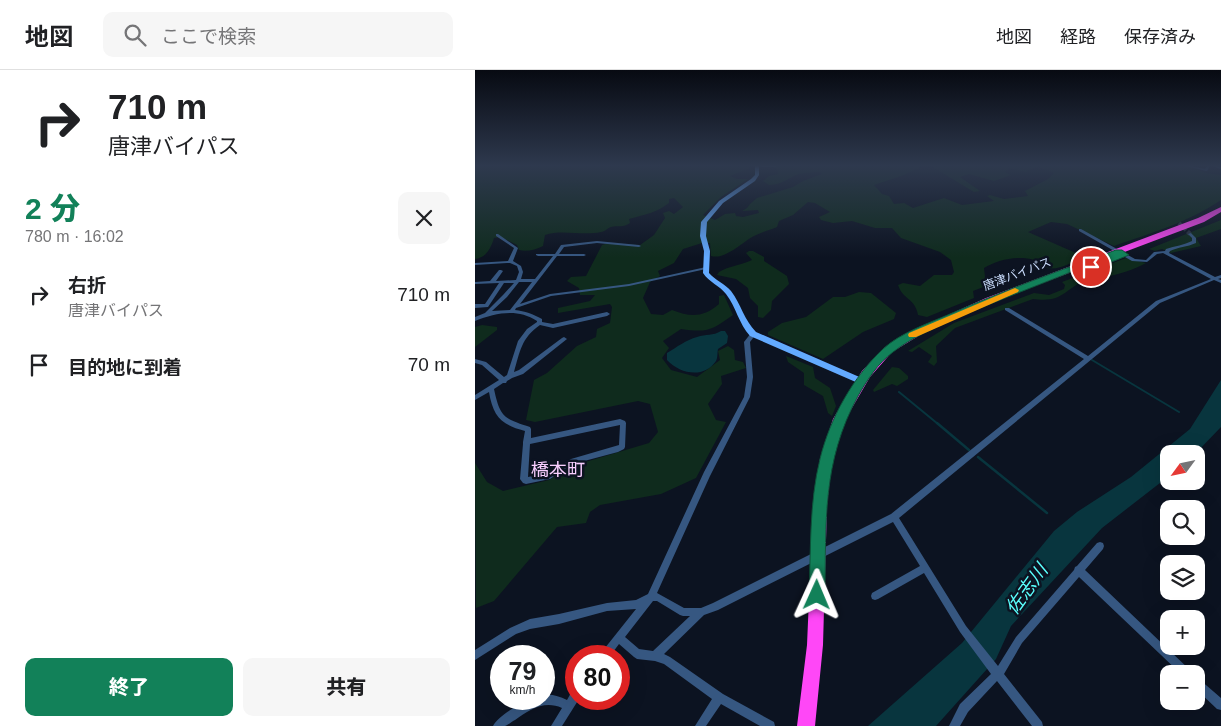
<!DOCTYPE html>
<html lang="ja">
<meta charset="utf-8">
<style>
body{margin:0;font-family:Helvetica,"Noto Sans JP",sans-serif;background:#f6f6f6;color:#202124;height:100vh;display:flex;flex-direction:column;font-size:19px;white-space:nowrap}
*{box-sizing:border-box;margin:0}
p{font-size:16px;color:#757577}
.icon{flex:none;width:28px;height:28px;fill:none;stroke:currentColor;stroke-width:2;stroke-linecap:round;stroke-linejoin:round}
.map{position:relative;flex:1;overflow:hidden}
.side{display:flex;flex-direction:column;background:#fff;width:475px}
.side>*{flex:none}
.hud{background:#fff;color:#202124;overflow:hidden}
.needle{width:32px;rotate:237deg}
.buttons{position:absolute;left:685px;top:375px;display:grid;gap:10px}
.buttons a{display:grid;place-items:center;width:45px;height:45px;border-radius:10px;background:#fff;box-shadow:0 5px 20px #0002;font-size:25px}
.speed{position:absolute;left:15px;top:575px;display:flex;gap:10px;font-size:25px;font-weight:700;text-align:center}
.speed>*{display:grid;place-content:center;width:65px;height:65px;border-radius:50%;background:#fff;box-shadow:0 5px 20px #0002;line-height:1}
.speed small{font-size:12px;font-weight:400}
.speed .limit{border:8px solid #d22;background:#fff;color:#111}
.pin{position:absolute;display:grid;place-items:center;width:42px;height:42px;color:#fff;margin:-21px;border:2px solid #fff;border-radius:50%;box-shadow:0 1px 5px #0007}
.me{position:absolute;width:55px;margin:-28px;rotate:1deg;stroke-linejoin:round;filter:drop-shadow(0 0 4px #0008)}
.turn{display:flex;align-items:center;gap:18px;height:105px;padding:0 25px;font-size:22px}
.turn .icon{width:65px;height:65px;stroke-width:2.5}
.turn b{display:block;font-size:35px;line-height:42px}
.round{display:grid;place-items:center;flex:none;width:52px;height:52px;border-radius:10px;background:#f6f6f6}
.headline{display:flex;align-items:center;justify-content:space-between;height:85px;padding:0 25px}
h1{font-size:30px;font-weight:800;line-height:38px;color:#128159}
.action{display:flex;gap:10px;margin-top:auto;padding:10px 25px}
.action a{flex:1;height:58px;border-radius:10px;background:#128159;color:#fff;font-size:20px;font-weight:800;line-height:58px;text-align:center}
.action a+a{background:#f6f6f6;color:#202124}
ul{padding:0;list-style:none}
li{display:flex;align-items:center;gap:15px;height:70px;padding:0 25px}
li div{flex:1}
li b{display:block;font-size:19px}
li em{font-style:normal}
header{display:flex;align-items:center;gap:30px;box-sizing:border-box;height:70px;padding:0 25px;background:#fff;border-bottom:1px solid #e0e0e0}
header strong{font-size:24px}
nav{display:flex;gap:28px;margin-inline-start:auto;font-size:18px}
.search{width:350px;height:45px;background:#f6f6f6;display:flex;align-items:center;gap:12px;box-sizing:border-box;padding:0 18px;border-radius:10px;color:#757577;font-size:19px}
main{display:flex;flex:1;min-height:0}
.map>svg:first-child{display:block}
.green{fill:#0f2b1d}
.water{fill:#08353e}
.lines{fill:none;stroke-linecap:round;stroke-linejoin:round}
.stream-far1{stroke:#08353e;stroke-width:2}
.stream{stroke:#08353e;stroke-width:2.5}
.street-tunnel-far1{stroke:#293242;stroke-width:4;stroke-dasharray:4 2;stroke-linecap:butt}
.street-tunnel{stroke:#293242;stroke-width:4.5;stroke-dasharray:4.5 2.5;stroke-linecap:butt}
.street{fill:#365781;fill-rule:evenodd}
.secondary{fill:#63aaff;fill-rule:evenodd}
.highway{fill:#ff47f7;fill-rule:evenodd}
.route{fill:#128159;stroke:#0c543a}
.slow{fill:#f59e0b}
.labels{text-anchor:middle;stroke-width:5;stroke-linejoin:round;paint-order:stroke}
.far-street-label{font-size:12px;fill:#ccdfff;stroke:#0c1321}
.quarter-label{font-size:18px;fill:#f9ceff;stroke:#0c1321}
.near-water-label{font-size:19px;font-style:italic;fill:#5afffd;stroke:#0c1321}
</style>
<header>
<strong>地図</strong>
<div class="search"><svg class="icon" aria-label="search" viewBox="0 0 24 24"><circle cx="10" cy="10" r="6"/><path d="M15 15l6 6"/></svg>ここで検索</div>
<nav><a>地図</a><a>経路</a><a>保存済み</a></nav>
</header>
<main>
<section class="side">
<div class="hud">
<div class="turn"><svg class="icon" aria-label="right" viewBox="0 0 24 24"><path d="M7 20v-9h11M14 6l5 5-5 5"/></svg><div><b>710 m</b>唐津バイパス</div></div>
</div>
<div class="headline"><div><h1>2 分</h1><p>780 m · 16:02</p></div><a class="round"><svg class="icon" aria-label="close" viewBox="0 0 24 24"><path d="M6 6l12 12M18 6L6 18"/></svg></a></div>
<ul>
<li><svg class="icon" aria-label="right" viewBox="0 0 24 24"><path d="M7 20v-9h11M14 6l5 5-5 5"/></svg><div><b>右折</b><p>唐津バイパス</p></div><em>710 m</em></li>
<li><svg class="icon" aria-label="arrive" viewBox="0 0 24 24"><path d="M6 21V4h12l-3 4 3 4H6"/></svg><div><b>目的地に到着</b></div><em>70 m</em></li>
</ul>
<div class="action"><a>終了</a><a>共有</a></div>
</section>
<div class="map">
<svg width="746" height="656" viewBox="0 0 746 656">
<rect width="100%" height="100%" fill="#0c1321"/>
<path class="green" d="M0,96H274V98L255,106L262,109H273L246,127L228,145L240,150L250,144L260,143L261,146L268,147L284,143L283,140L267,141L272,138L275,134L282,128L318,117L328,111L347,104L345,102C336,103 324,102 317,107C309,111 304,115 294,115L288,111L294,106L303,104L302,99L295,96H287H448L429,105L399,115L407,124L414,126L419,134L429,133L438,138L469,128L487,135L519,131L512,126L515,125L529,129L553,126L550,121L573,109L579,103C568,98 561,94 551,102L534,98L530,102L536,105L519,111L494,104L485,107L505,121L499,122L456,96H450H714L731,103L746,105V130C714,152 676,163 639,176L592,154L576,152L553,162L610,187C600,191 583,201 572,198C567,197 563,192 559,190C543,185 522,190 509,198L511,216L498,221L499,228L452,247L443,245C440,228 428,230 423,215L428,213L445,216L459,205H477L479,202L476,190L465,182L426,168L417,158H400L377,151L358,153L346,150L344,147L355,142L340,133L333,132L318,145L304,151L302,157C295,160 287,162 279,166C267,172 251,190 236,186L235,173H227L208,179L199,193L183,201L185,206L175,212L168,228L176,244L188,245L197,240C215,247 228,248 244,234V226L249,225L258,245C237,260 233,263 206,259L188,271L194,278L187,288L196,300L222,307L245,290L243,281L253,276L259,280L260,290L268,292L271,298L246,306L247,314L233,334L241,350L251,352L221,408L186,424L125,435L115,442L111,453L82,457L19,531L1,538L0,393L12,412L28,421L74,410L97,396L174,373L183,362L175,334L163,331L60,352L51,350L59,310L72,303L102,276L121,267L122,259L135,253L137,237L135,234L83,243V238L115,231L120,225H105L104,218L92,211L96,207L111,206L127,175L133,173L165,175L179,165L190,148L188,143L194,141L199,144L208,137L199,128L194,129V133C183,142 169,145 154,149L155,153C148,158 143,155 136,157C132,158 130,162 126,162C107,166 87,159 70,165L68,176C60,180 52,182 44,180L42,175L26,167L19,168C16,178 11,188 0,189Z
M746,150V159L721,168L726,176L696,183L687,179L680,181L674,179Z
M274,181H278L289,187V191L312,206L314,214L297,231L296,240L288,248L283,247V236L275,228L273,218L261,209L242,205L244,202C254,196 266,195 277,190L271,183Z
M651,188L671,193C658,200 645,204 631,207C625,209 617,208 611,210C588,220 588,233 558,229L480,258L461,276L462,292L459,296L453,292L457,286L444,277L437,282L433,281L479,253L559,223L574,225L589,219L590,215L587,212Z
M384,222L396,223L421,243L419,249L388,262L348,289L293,265V262L307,253L331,247L358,227H370Z
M7,255L22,257V260L0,277V257Z
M311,286L338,297L340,308L355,318L361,336L357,346L353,343L348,326L329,315V303L313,292Z
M417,297L424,298L433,306V309L422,316L417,314L399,322L398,320Z"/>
<path class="water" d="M246,261H250L253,266L252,273L243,279C242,284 243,287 241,291C229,309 205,304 192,290V283C202,277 211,270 222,267C231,264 238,266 246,261Z
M746,310V357L720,384H694V406L627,458L536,556L521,589L461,656H393L487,573L579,461L602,442L656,407L715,359Z"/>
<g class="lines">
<path class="stream-far1" d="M617,290L704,342
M424,322L463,354"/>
<path class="stream" d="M462,353L494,380
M503,387L572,443"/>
<path class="street-tunnel-far1" d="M704,153L715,164"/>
<path class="street-tunnel" d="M713,162L715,164"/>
<path class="street" d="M285,96H302L300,97H287Z
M711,96H716L730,99L732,96H735L732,101H731Z
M739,96L746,97V99L740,97Z
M604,159H606L660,189L671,190L679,182L690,181L691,179C700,176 709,175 717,171V168L713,164L716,163L721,168V173C712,177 703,177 695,181L694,183L740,207L746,205V208L743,209L746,210V213L739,210L685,233L424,448L491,556L523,596L541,567L599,500L600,497L602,496L622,473L625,472L628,473L629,476L628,479L610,500L716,601L718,604H706L604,507L547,573L529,604L567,652L568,656H557L522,611L493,642L485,656H474L485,634L516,604L485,562L449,503L403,529L400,530L397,529L396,526L397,523L445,496L418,452L243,540L229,545L189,584L195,587L248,624L299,652L300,656H285L246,634L231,656H220L237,629L189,594L180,591L162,589L159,587L144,574L135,586H124L126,583L161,539L132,541L84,554L55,559L41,564L0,590V580L35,558L55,549L84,544L132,533L161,530L173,524L229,402L269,327L272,307L269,272L276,263L278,262L281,264L275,272L278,307L275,327L235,406L182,523L209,538H226L238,533L416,444L609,289L530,240V238H534L613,286L681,231L736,209L688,183L682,184L672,192L657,191L604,161ZM178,531H182L205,545L208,546H215L178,581L164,579L150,567Z
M21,164H23L43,178L38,191L46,196L48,202L46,209H60L78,186H63L61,185V184H80L86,175L122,171L164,175L166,176L164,177L122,173L89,177L84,184H109L111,185L109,186H82L45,234L75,224L154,214L231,197L233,198L231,199L154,216L76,226L41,238L40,240C50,241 58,244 67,249V252L78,254L132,242L135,244L132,246L78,258L65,255C46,268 45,282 39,302L44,300L87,268L89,267L92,269L48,304L37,308L32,311L31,313H28L19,319C25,347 29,349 55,357L56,359V368L145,349L150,351L151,353L150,377L149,379L143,382L98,394L75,409L51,414L48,413L45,409L48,374V372L50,361C26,355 18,346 14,322L0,330V325L24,310L7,295L0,293V289L11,292L29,307L32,305L43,271L52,259L62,252V251C42,238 21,243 0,251V247L10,243L28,225L39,213H29L13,237L0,238V234H10L24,213L0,214V212L15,211L24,200H26L28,201L21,211L41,210L44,202L42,196L35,193H32L0,195V193L33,191L39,178L21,166ZM44,212H57L35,240L17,241L32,227ZM145,355L144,375L96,389L73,403L53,407L55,374Z
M721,607L724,609L746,628V640L742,639L721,619Z
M101,620V629H104L87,656H76L87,638C69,630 54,640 40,650C36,652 33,655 30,656C26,656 22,656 18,656C23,646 43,635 53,630L56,629H69V625C77,624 84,626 92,630L97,621Z"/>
<path class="secondary" d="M280,96H284V105L280,111L248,133L232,152L231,166L235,181L234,203C240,210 250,214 256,221C266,234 269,250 281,262L389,309L390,311L389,313H383L275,266C264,254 261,237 251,224C245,216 234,212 228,203L229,181L225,166L226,152L244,131L276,109L280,105Z"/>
<path class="highway" d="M746,137V142L729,152L517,232L450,262L417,282L395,307L370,350L357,389L352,435L348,575L340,656H322L332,575L338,435L345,389L358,349L387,301L409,278L444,258L511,228L723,148Z"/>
</g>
<linearGradient id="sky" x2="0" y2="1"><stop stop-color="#070a12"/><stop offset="0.51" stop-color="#2e394e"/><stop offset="1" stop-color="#2e394e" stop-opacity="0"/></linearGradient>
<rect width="746" height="188" fill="url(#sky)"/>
<path class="route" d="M641,180H647L654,185L619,199H613V196L601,200C561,216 521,231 481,248C460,258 437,267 418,282C403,293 392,310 383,326C347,392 351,452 350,525L348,530L342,533L336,530L334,525C336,480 334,433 345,389C355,348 378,307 408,279C425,263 454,253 475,244C530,220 586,200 641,180Z"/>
<path class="slow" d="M540,218L544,220L543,222L441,267H434L433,265L434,263Z"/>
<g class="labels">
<g class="far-street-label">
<text transform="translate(542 204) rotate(-21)" y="4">唐津バイパス</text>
</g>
<g class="quarter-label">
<text x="83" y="406">橋本町</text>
</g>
<g class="near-water-label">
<text transform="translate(551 519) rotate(-54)" y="7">佐志川</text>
</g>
</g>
</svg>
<div class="buttons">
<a><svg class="needle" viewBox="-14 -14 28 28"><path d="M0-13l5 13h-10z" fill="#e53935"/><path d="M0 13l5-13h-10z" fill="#757577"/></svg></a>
<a><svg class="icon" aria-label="search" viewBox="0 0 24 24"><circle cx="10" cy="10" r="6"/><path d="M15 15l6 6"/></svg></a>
<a><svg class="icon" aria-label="layers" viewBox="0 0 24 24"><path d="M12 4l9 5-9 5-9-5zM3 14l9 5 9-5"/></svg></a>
<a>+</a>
<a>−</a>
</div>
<div class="speed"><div>79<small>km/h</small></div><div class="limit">80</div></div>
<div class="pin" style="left:616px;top:197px;background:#d93025"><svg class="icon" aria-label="arrive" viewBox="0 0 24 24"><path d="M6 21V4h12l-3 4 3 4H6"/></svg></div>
<svg class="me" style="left:342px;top:525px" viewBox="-20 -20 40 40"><path d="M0-17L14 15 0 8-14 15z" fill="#128159" stroke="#fff" stroke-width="4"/></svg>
</div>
</main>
